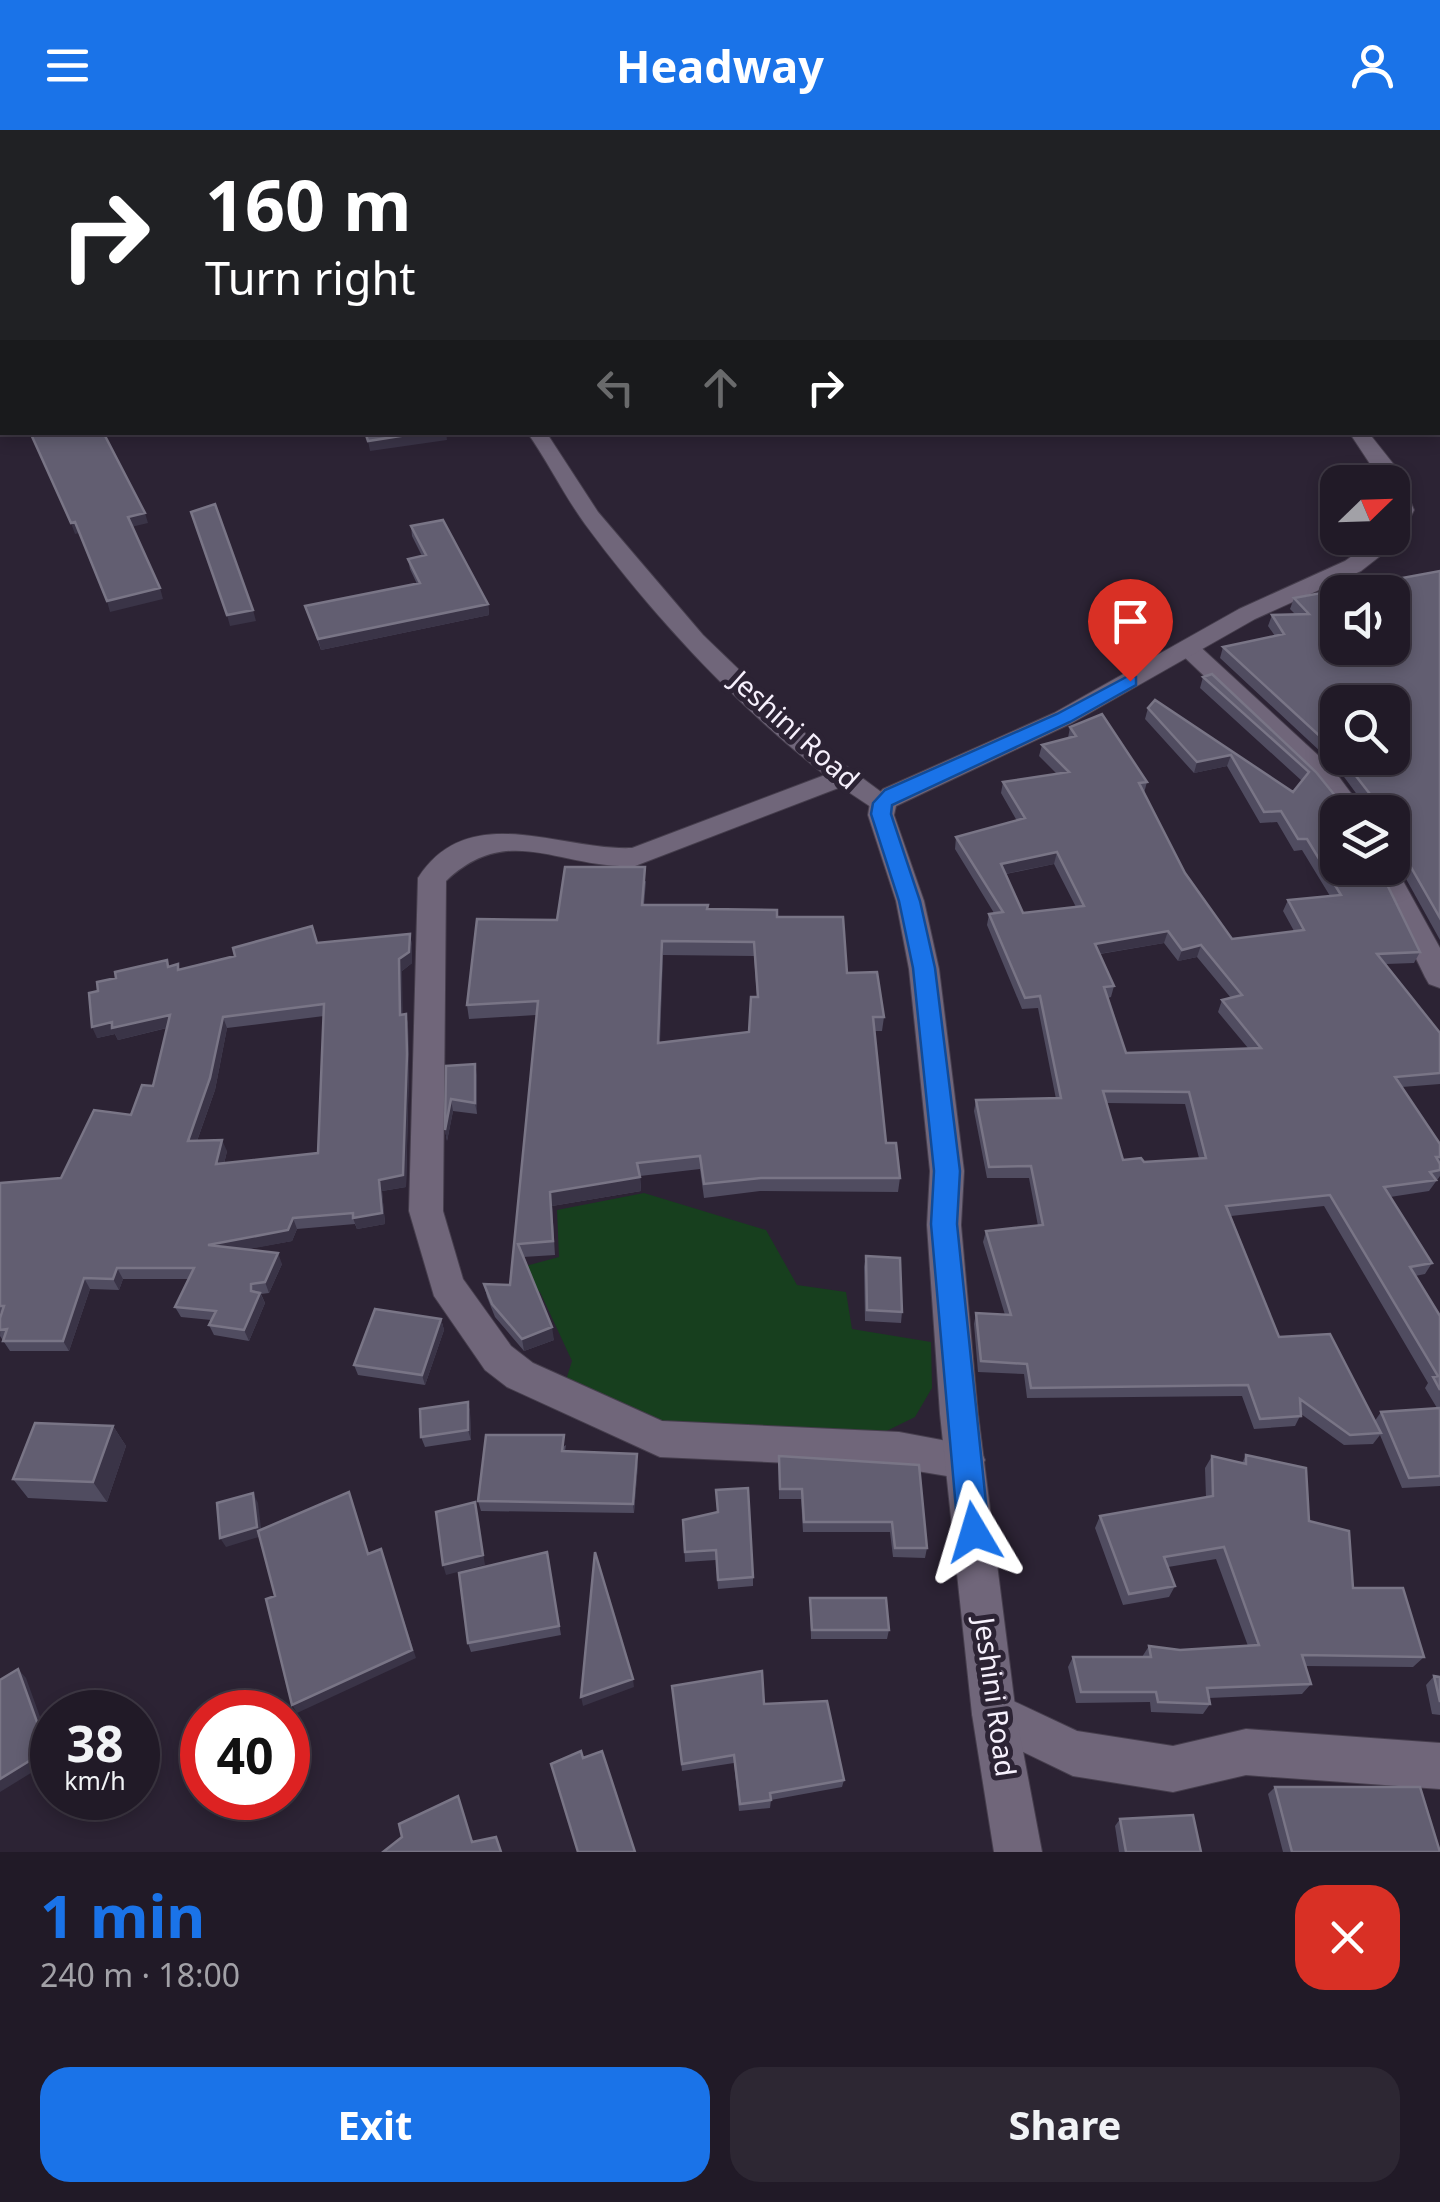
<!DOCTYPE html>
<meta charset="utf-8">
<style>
body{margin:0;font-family:"Noto Sans",sans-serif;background:#2d2733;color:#f1f3f6;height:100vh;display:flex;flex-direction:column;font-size:38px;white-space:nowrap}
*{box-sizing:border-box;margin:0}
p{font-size:32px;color:#a2a1a7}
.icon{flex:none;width:55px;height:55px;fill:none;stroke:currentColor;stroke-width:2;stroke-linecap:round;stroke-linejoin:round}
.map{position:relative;height:1722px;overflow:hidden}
.details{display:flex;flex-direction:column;background:#211a27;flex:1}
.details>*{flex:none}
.top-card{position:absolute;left:0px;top:0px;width:1440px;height:305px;box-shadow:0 5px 15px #0003,0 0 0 2px #3e3844;background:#202124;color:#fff;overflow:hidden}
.needle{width:65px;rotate:67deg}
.fabs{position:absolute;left:1320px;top:335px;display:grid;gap:20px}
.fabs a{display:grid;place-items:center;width:90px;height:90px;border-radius:20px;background:#211a27;box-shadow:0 5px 15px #0003,0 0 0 2px #3e3844;font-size:50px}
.speed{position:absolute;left:30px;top:1560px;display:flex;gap:20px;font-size:50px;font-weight:700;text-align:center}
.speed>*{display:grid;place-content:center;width:130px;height:130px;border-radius:50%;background:#211a27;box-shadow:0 5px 15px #0003,0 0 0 2px #3e3844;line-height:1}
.speed small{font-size:25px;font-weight:400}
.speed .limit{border:15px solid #d22;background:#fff;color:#111}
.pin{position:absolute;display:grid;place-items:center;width:85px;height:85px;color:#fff;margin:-102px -42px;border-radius:50% 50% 50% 0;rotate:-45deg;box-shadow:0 0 10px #0007}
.pin .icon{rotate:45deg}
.me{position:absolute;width:110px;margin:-55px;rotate:353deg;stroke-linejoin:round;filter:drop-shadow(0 0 8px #0008)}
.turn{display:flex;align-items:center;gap:35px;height:210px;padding:0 40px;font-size:45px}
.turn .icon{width:130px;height:130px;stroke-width:2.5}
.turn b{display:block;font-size:70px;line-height:85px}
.lanes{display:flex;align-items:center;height:95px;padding:0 40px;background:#0003;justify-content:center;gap:50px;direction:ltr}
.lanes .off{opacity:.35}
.round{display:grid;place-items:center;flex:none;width:105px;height:105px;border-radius:30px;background:#2d2733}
.head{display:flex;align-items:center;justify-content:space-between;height:170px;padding:0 40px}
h1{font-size:60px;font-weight:700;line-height:75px;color:#1a73e8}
.primary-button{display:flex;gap:20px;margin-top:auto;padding:20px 40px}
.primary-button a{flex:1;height:115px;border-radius:30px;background:#1a73e8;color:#fff;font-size:40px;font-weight:700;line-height:115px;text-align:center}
.primary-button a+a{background:#2d2733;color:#f1f3f6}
header{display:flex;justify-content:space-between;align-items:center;height:130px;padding:0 40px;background:#1a73e8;color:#fff;font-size:45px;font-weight:700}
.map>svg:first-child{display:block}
.green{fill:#173f1e}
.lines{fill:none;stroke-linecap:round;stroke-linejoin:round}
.street-casing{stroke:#463e4d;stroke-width:2}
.secondary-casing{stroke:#463e4d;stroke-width:2}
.street{fill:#70667a;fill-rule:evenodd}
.secondary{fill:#70667a;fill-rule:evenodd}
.wall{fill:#504c60;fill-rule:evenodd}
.shaded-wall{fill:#3a3447}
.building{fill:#625e71;stroke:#797586;stroke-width:2.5;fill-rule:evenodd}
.route{fill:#1a73e8;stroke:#114b97;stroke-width:2.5}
.labels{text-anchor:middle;stroke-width:10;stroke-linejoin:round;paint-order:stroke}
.street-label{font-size:28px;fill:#f6f0fc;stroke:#2c2334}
</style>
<header><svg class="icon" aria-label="menu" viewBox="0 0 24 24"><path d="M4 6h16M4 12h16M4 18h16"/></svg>Headway<svg class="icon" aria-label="person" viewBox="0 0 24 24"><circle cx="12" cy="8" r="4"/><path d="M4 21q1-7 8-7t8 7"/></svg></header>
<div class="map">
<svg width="1440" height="1722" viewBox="0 0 1440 1722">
<rect width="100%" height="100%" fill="#2c2334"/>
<path class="green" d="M644,1063L766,1100L797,1155L846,1162L852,1199L931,1212L932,1258L915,1287L866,1311H690L565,1253L572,1231L540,1162L528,1156L522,1137L559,1127L557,1080Z"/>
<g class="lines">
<g class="street-casing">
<path id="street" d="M311,0H324L325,2H312Z
M527,302H546L598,382L703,505L815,613L896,673L892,679H874L841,657L635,736C559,739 509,691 446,751L443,1081L463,1149L511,1216L533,1233L662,1291L899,1302L979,1317L985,1330L979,1343L965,1349L899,1338L660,1327L507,1257L485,1240L434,1166L409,1081L418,748C468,669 560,721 632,718L825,645C735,574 653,486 585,394C564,365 548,332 527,302Z
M1187,510L1195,512L1333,639L1365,682H1339L1315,651L1179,522L1175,517Z
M1392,731L1440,818V858L1429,854L1425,847L1372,738H1392Z
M994,1562L1077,1601L1173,1616L1246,1599L1440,1613V1659L1246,1645L1173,1662L1073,1646L978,1600L972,1584L978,1568Z"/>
</g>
<g class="secondary-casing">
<path id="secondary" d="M1349,302H1368L1395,336L1414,380L1398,412L1361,441L1255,489L1072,593L896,676L894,685L924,771L939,839L964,1041L961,1095L978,1284L1016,1584L1042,1722H994L972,1584L940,1284L927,1095L930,1041L909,839L896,771L868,685L870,673L883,659L1054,583L1239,479L1345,431L1378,408H1392V352H1382Z"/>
</g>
<use href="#street" class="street"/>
<use href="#secondary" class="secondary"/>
</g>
<path class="wall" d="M1179,0H1276L1266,2H1186Z
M411,396L488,474L489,485L321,520L305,476L417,454L410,439L408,429L422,426L412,406Z
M1440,441V810L1395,729L1392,730V682H1338L1420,822L1414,833L1386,834L1440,903V954L1402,957L1440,1014V1046L1429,1061L1390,1067L1432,1133L1425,1144L1415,1146L1440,1186V1356L1402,1358L1380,1305L1373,1314L1344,1315L1301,1284L1295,1296L1254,1299L1242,1266L1027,1268L1024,1244L978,1242L974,1194L976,1183L1005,1185L983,1112L986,1101L1038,1096L1029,1048H987L974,981L976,970L1056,969L1038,878L1022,879L987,795L989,784L994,783L955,719L956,707L1017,691L1001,663L1003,652L1057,644L1039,626L1042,615L1068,608L1070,597L1147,652L1144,663L1185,743L1232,809L1294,801L1283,781L1288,770L1330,766L1302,720L1294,721L1277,692L1260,693L1227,636L1194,643L1145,589L1148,578L1293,662L1302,651L1200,558L1203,547L1212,544L1341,673L1364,674L1336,636L1220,528L1223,517L1275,506L1268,496L1272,485L1295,484L1290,479L1294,468ZM1338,572L1392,628H1338ZM1054,734L1076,777L1023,783L1006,744ZM1164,813L1178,831L1197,827L1231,868L1222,870L1218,882L1248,918L1126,923L1108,868L1111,867L1114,856L1100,824ZM1107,973L1185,974L1199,1028L1144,1032L1123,1030ZM1324,1076L1428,1253L1425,1258L1437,1278L1381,1282L1374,1292L1279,1207L1231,1086Z
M646,751L644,775L777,787L847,843L884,887L882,901H874L886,1013L900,1048L898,1062L760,1061L704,1068L700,1039L640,1046L641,1061L552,1076L555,1125L523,1127L554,1210L524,1221L495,1187L487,1167L484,1154L510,1155L536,885L469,889L467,875L557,790ZM663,825L754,826L757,867L749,902L660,912Z
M410,804L412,816V833L402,841V884H406L408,895L409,935L406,1057L382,1061L385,1094L357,1099L355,1094L297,1099L292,1111L247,1119L282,1134L269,1163L261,1164L265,1173L249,1211L214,1205L209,1195L211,1190L181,1187L175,1177L189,1149H123L119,1160L90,1159L69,1221H10L0,1206L1,1184L0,1182V1053L61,1048L131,985L153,956L167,898L118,910L115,904L97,908L98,861L170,836L180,840L317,813ZM324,886L318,1023L224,1034L227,1021L197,1011L215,960L227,898Z
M446,936L477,945V984L453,981L447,1011L445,1000Z
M866,1126L902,1182L901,1193L865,1191L864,1137Z
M441,1189L444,1200L425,1255L358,1245L354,1235Z
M468,1272L470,1282L471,1310L425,1317L421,1307Z
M113,1296L126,1316L107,1372L28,1368L13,1349Z
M566,1315L565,1321L638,1334L634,1383L481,1381L478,1371Z
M1246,1325L1309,1391L1353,1458L1424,1527L1413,1537L1305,1536L1311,1554L1302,1564L1209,1568L1210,1574L1203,1584L1151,1582L1150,1572L1076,1573L1068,1537L1073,1527H1142L1149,1516L1180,1520L1248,1516L1216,1429L1168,1437L1175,1456L1169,1467L1123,1475L1095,1398L1100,1386L1206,1368L1205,1338L1212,1326L1242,1333Z
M779,1326L919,1335L927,1418L925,1428L893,1427L890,1402H803L801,1369H779Z
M716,1360L753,1447V1456L718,1459L716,1430L685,1432L683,1390L717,1382Z
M547,1422L561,1505L471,1522L468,1513Z
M810,1468L889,1500L887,1509H811Z
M1434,1546L1440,1547V1585L1432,1584L1426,1555Z
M672,1556L764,1574L844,1650L842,1657L771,1670L770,1678L739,1681L734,1633L682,1641Z
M1275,1657L1440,1722H1283L1268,1664Z
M1120,1689L1201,1722H1119L1115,1696Z"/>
<path class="shaded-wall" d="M1247,0H1276L1266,2H1237Z
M426,302H446L447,310L370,321L368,311Z
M145,383L148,393L131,397L128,387Z
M75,392L79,403L75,404L71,393Z
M160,458L163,469L110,482L107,471Z
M488,474L489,485L321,520L318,509Z
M253,480L256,491L230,496L227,485Z
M1231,625L1227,636L1194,643L1197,632Z
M1400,718L1395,729L1392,730V720Z
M1057,722L1054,734L999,745L1001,734Z
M1168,801L1164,813L1092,825L1095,814Z
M410,804L412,816V833L402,841L403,896L400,885L399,829Z
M662,811L663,825L659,926L658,913Z
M1201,815L1197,827L1178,831L1182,820Z
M406,884L408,895L409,935L406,1057L382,1061L385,1094L357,1099L353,1088L379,1050Z
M170,885L174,896L118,910L115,904L97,908L92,897L112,892Z
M223,887L227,898L215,960L193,1022L188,1011Z
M475,934L477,945V984L475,973Z
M451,969L453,981L447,1011L445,1000Z
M222,1010L227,1021L221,1046L216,1034Z
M640,1047L641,1061L552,1076L555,1125L550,1062Z
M293,1088L297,1099L292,1111L213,1126L208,1115Z
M278,1123L282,1134L269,1163L265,1152Z
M117,1138L123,1149L119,1160L113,1149Z
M84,1148L90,1159L69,1221L63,1211Z
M260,1163L265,1173L249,1211L244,1200Z
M441,1189L444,1200L425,1255L422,1245Z
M552,1197L554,1210L524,1221L522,1209Z
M468,1272L470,1282L471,1310L468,1300Z
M113,1296L126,1316L107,1372L93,1352Z
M637,1324L638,1334L634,1383L633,1374Z
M253,1363L258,1373L262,1406L226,1417L220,1408Z
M475,1372L485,1435L446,1445L443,1435Z
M381,1419L416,1528L297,1583L292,1575Z
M18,1539L26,1548L52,1620V1630L0,1662V1649Z
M633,1549L634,1557L583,1576L581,1567Z"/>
<path class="building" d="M1204,0H1247L1237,2H1211Z
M1440,40V163L1438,160V41Z
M0,225L2,230V271L0,272Z
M30,302H103L145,383L128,387L160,458L107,471L75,392L71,393Z
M365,302H426L368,311Z
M215,374L253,480L227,485L191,382Z
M443,390L488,474L318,509L305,476L420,453L408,429L426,425L411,396Z
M1440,441V788L1400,718L1392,720V682H1338V738H1379L1420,822L1377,824L1440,903V943L1395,947L1440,1014V1027H1436L1440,1034V1040L1430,1042L1436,1050L1384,1057L1432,1133L1410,1137L1440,1186V1260L1433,1247L1438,1246L1330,1065L1226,1076L1279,1207L1330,1204L1381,1303L1350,1305L1300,1269L1301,1286L1260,1289L1248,1255L1031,1258L1027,1234L981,1231L976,1183L1011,1185L986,1101L1043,1095L1031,1036L989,1037L976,970L1061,968L1040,866L1025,868L989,784L1003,782L956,707L1025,688L1003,652L1069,642L1042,615L1076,606L1070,597L1102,584L1147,652L1139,653L1185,743L1232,809L1304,800L1288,770L1341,765L1307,709H1298L1281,681L1264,682L1231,625L1197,632L1148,578L1155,570L1293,662L1309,642L1203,547L1212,544L1316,642L1341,673L1370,674L1373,668L1342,628H1392V572H1338V623L1223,517L1284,504L1272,485L1309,484L1294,468ZM1338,462H1392V518H1338ZM1057,722L1084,776L1023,783L1001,734ZM1168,801L1182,820L1201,815L1242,865L1222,870L1261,918L1126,923L1104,857L1114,856L1095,814ZM1103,961L1189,962L1206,1028L1144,1032L1141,1028L1123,1030Z
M565,737H645L642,775H708L707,779L777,780V787H843L847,843L877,842L884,887H873L886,1013H896L900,1048H761L704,1054L700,1026L637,1033L640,1047L550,1062L553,1111L518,1114L552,1197L522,1209L492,1174L484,1154L510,1155L538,871L467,875L477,789L557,790ZM662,811L754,812L758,867H751L749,902L658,913Z
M312,796L317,813L410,804L409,822L399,829L400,885L406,884L407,924L403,1045L379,1050L382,1083L353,1088V1083L293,1088L288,1100L208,1115L278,1123L265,1152L251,1154V1161L260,1163L244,1200L209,1195L216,1181L175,1177L194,1138H117L113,1149L84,1148L63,1211H3L7,1199L0,1200V1188L4,1176H0V1053L61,1048L94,980L131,985L142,955L153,956L170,885L112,898V892L92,897L89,863L98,861L97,852L116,848L115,842L167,830L168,837L178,834V840L235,826L233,818ZM324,874L318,1023L216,1034L222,1010L188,1011L210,948L223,887Z
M475,934V973L451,969L445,1000L446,936Z
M866,1126L900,1128L902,1182L867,1180Z
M375,1179L441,1189L422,1245L354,1235Z
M468,1272V1300L421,1307L420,1279Z
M1440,1278V1346L1409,1348L1381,1282Z
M35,1293L113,1296L93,1352L13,1349Z
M486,1305H564L562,1321L637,1324L633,1374L478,1371Z
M1246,1325L1306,1338L1309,1391L1349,1401L1353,1458H1403L1424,1527L1302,1525L1311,1554L1207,1558L1210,1574L1158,1572L1156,1562H1081L1073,1527H1151L1149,1516L1180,1520L1259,1515L1224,1417L1164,1427L1175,1456L1129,1464L1100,1386L1213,1366L1212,1326L1246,1334Z
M779,1326L919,1335L927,1418H895L892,1392H804L802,1359H780Z
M748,1358L753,1447L718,1450L716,1420L685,1422L683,1390L718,1382L716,1360Z
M349,1362L368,1424L381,1419L412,1520L292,1575L266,1469L275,1466L258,1401Z
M253,1363L257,1397L220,1408L217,1373Z
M475,1372L483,1425L443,1435L436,1382Z
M547,1422L559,1496L468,1513L459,1443Z
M595,1422L633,1549L581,1567Z
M810,1468H886L889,1500H812Z
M18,1539L47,1620L0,1649V1550Z
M762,1541L764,1574L827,1571L844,1650L770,1663L771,1670L740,1674L734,1625L682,1634L672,1556Z
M1434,1546L1440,1547V1572Z
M581,1621L583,1628L602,1621L635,1722H578L551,1634Z
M1275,1657H1420L1440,1722H1292Z
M458,1666L472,1712L496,1707L501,1722H383L402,1707L399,1694Z
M1193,1685L1201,1722H1126L1120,1689Z"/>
<path class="route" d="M1130,545L1136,547V555L1070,592L892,675L891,684L920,771L935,838L960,1041L957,1094L989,1402L984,1413L974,1418L963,1413L958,1402L931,1094L934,1041L913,838L899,771L871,684L873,673L885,660L1057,584Z"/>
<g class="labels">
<g class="street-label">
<text transform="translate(795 600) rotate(42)" y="10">Jeshini Road</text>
<text transform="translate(995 1567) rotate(82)" y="10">Jeshini Road</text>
</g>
</g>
</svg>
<div class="fabs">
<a><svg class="needle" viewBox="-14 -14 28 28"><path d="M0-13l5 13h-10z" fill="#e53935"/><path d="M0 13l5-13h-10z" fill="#a2a1a7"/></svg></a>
<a><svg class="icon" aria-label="sound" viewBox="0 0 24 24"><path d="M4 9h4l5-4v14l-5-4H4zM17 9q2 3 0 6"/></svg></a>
<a><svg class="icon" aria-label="search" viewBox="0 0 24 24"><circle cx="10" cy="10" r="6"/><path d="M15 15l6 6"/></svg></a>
<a><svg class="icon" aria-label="layers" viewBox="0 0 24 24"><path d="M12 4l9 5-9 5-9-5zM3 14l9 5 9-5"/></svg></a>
</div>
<div class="speed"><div>38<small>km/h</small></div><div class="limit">40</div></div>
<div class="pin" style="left:1130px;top:551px;background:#d93025"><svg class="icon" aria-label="arrive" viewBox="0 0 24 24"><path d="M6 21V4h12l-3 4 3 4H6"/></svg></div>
<svg class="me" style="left:974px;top:1402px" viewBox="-20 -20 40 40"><path d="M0-17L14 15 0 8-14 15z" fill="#1a73e8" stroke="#fff" stroke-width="4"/></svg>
<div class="top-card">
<div class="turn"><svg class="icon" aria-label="right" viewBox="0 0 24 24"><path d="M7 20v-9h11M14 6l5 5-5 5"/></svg><div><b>160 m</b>Turn right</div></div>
<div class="lanes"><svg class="icon off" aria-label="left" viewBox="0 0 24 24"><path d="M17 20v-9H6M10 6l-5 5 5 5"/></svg><svg class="icon off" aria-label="ahead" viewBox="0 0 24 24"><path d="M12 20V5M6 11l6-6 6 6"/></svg><svg class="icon" aria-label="right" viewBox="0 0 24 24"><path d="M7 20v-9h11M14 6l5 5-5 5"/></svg></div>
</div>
</div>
<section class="details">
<div class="head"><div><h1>1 min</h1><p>240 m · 18:00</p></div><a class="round" style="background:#d93025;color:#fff"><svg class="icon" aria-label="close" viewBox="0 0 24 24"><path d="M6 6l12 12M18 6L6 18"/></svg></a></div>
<div class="primary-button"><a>Exit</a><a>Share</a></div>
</section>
